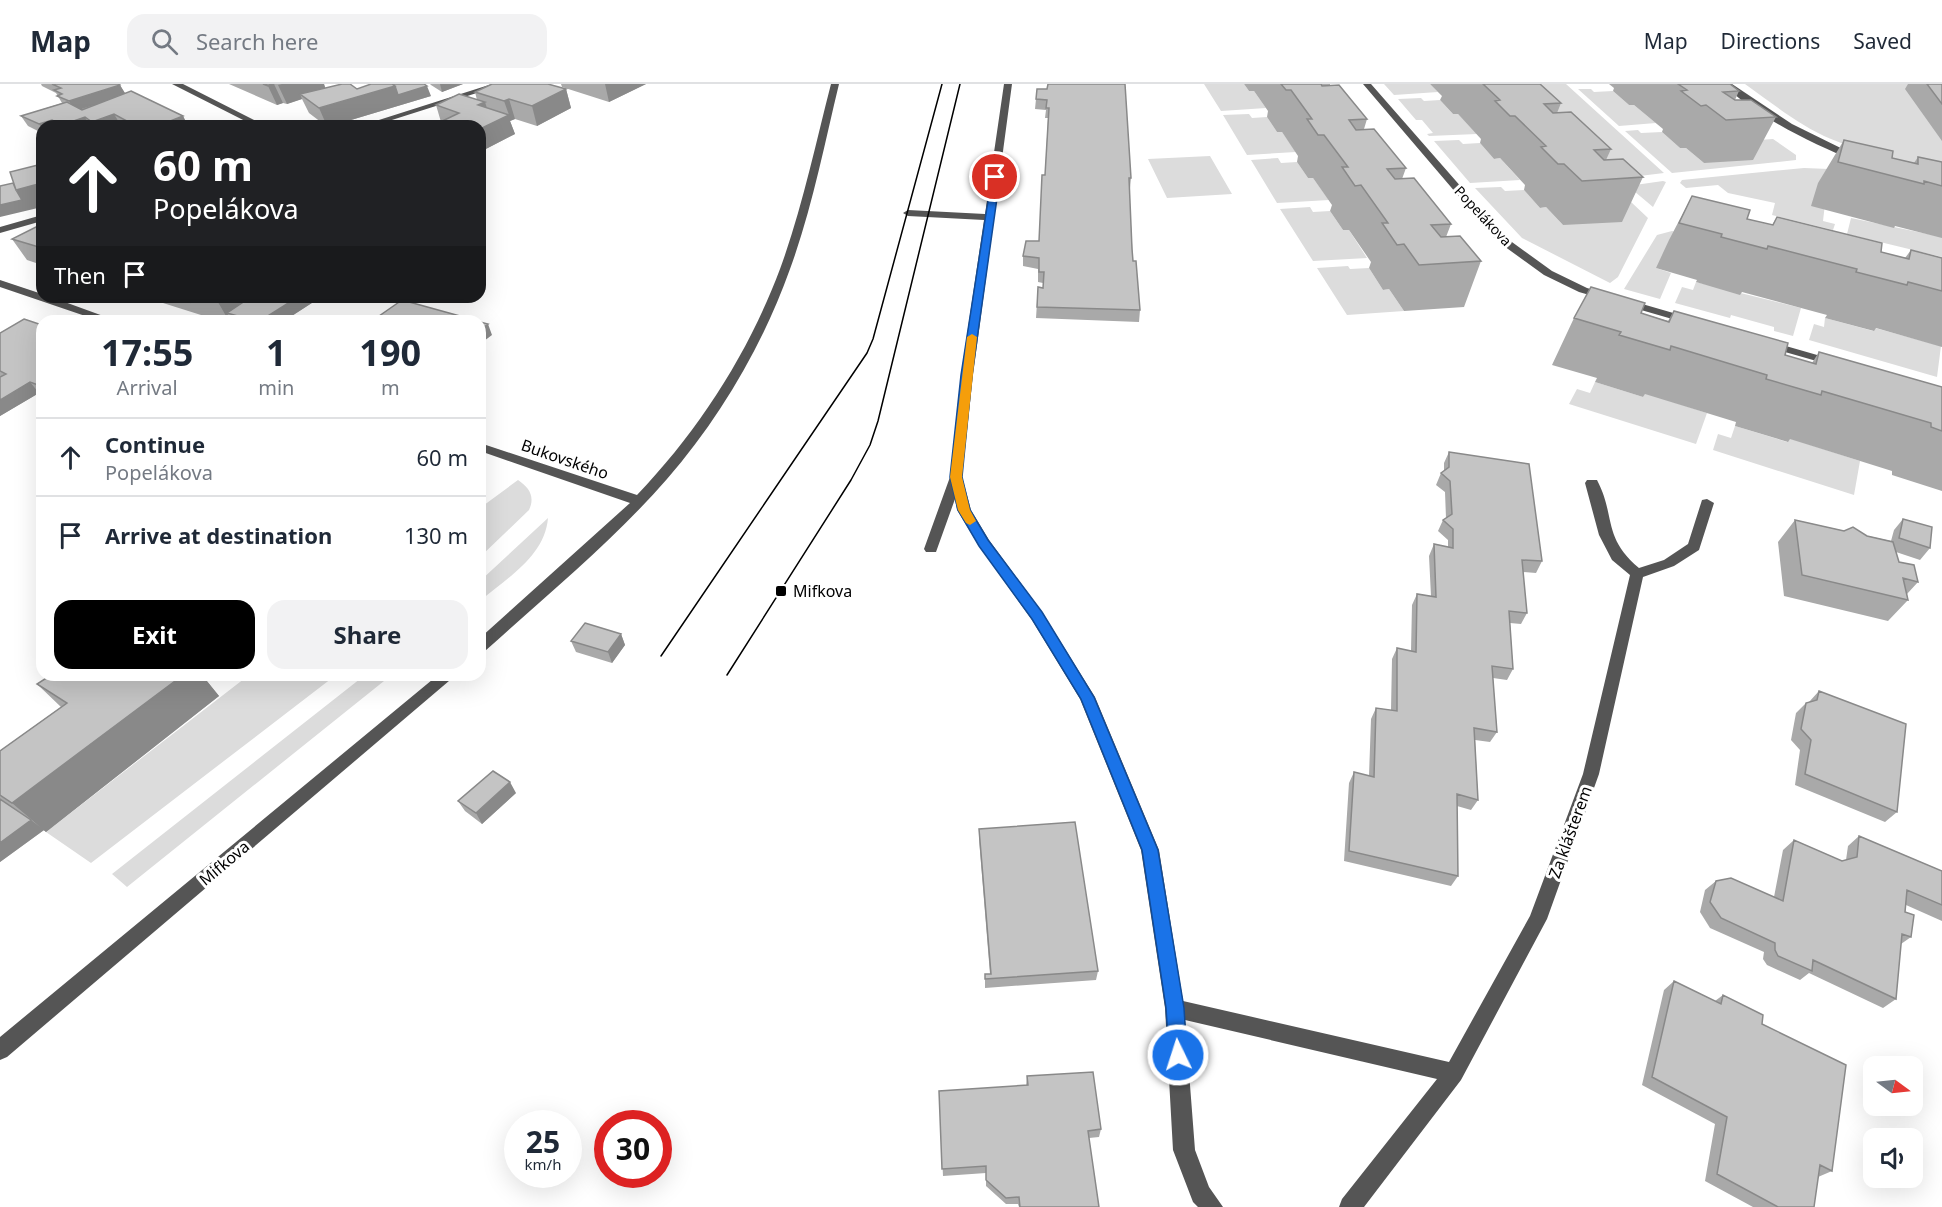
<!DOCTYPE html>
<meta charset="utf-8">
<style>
body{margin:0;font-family:"Noto Sans",sans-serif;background:#f2f2f3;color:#1f2937;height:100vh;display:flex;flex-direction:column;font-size:22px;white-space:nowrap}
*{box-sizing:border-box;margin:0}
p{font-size:20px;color:#747a83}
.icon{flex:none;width:33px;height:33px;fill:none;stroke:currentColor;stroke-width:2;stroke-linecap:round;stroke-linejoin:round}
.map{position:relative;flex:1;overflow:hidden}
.panel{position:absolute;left:36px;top:231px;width:450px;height:366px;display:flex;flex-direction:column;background:#fff;border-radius:18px;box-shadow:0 6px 24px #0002}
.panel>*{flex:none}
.top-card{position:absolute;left:36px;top:36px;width:450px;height:183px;border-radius:18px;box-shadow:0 6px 24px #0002;background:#202124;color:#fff;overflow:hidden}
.needle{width:39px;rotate:105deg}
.tools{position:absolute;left:1863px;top:972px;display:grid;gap:12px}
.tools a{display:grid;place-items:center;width:60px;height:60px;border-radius:12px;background:#fff;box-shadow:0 6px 24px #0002;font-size:30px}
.speed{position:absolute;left:504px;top:1026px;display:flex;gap:12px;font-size:30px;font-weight:700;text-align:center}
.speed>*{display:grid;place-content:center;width:78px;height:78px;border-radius:50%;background:#fff;box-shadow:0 6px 24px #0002;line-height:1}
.speed small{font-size:15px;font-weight:400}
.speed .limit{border:9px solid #d22;background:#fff;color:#111}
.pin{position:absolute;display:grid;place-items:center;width:51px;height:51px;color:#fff;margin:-26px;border:3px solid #fff;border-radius:50%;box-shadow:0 2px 6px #0007}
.me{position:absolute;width:66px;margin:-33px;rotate:356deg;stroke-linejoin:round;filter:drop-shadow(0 0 4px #0008)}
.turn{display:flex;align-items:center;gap:21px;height:126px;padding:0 18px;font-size:27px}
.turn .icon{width:78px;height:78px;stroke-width:2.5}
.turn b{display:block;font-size:42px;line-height:51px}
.then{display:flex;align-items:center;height:57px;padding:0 18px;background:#0003;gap:12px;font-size:22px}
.eta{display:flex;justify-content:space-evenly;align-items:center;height:102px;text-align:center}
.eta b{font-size:36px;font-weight:700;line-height:42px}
.primary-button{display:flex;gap:12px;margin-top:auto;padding:12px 18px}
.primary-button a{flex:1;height:69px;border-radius:18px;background:#000;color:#fff;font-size:24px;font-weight:700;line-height:69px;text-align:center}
.primary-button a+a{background:#f2f2f3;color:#1f2937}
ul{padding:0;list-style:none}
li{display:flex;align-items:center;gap:18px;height:78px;padding:0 18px;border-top:2px solid #e0e1e3}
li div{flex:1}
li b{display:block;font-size:22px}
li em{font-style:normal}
header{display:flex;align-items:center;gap:36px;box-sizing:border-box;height:84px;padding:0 30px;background:#fff;border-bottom:2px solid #e0e1e3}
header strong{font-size:28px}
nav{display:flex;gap:33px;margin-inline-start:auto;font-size:21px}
.search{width:420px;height:54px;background:#f2f2f3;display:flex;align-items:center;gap:15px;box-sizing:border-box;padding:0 21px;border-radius:18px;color:#747a83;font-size:22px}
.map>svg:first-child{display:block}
.green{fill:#dcdcdc}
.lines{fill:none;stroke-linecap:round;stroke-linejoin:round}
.minor{fill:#555;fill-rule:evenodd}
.tram{stroke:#000;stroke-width:1.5}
.wall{fill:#a9a9a9}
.shaded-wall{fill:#898989}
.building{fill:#c4c4c4;stroke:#898989;stroke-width:1.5}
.route{fill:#1a73e8;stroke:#114b97;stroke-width:1.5}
.slow{fill:#f59e0b}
.poi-dot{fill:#000;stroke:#fff;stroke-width:2}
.labels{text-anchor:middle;stroke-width:6;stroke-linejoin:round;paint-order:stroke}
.far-street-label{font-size:14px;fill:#000;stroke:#fff}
.street-label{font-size:16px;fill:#000;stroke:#fff}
.poi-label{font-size:16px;fill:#000;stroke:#fff;text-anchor:start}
</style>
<header>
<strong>Map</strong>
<div class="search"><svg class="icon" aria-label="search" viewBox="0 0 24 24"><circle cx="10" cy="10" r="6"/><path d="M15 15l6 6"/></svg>Search here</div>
<nav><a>Map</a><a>Directions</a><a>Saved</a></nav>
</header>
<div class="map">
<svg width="1942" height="1123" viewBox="0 0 1942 1123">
<rect width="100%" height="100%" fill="#fff"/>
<path class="green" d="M1204,0H1244L1249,7H1254L1266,24L1221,27Z
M1384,0H1430L1438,8L1394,11Z
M1519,0H1566L1664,89L1623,94Z
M1745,0H1942V88C1905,78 1866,70 1831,55C1800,42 1773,20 1745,0Z
M1578,5H1591L1594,8L1613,7L1629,21H1634L1656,39L1619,42Z
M1421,14L1424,17L1440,16L1453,30H1458L1477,50L1429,52L1427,50L1433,49L1422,36H1416L1398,15Z
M1249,30L1252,34L1267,33L1277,48H1282L1296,68L1247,71L1223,31Z
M1638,46L1641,49L1662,48L1680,64H1686L1704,79L1729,58L1773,55L1796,71V76L1672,89L1625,47Z
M1459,56L1463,60L1480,59L1494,75L1500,74L1520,96L1470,99L1434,57Z
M1210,72L1232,110L1167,114L1148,75Z
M1278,74L1281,79L1297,78L1308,94H1313L1329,116L1277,119L1251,76Z
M1804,84L1829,85L1823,137L1835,140L1833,146L1772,131L1775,119L1728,109L1718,101L1686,104L1680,99L1682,96Z
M1663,97L1666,98L1653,123L1628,102Z
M1501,103L1505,107L1524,106L1540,124L1546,123L1563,141L1630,117L1648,134L1618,193L1610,199L1522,154L1475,104Z
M1310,123L1313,128L1330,127L1343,146H1349L1367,174L1313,177L1280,125Z
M1851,134L1942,153V173L1847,150Z
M1672,147L1728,162L1656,184L1671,189L1660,215L1624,205L1657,151Z
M1348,182L1350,185L1369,184L1383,206L1389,205L1404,227L1347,231L1317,184Z
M1696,198L1801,224L1793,252L1774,247V243L1731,231L1730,234L1675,219L1682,203L1693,206Z
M1825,234L1873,247L1875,244L1941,262L1937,293L1809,256L1814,240L1824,243Z
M1595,298L1643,313L1645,309L1707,329L1696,360L1569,320L1577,305L1590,309Z
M1735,342L1787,358L1789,354L1860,377L1854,411L1713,366L1718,350L1731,354Z
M518,396C530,404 535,413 529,426L480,473V424Z
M548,434C545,472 507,494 480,517V497Z
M249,591H336L91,779L46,748Z
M365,591L389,593L127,803L112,790Z"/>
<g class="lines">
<path class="minor" d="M172,0H183L266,42H255Z
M492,0H505L373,42H360Z
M831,0H839C824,62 812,125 790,185C763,261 720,334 667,395C612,458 547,511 485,567L480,569V554L630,419L480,367V359L637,411C699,346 748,270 780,185C802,125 815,62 831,0Z
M1004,0H1012L973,291L962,393L971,426L989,456L1042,528L1095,613L1159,766L1183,917L1449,978L1530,832L1583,690L1630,491L1612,476L1599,451L1585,399L1587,396H1597C1616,432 1602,453 1639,484L1664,476L1688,460L1702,416L1707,415L1714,419L1699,466L1674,482L1643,493L1599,690L1547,835L1461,996L1364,1123H1339L1342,1115L1437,995L1185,936L1195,1066L1209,1103L1223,1123H1198L1193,1118L1173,1066L1165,924L1141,766L1080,615L1032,536L979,462L957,426L955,415L936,468H926L924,465L950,393L961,291L984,136L908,132L903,129L908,126L985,130Z
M1363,0H1371L1505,153L1552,187L1587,204L1694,235V239H1686L1579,208L1544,191L1497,157Z
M1723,0H1732L1792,40L1861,74L1853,76C1812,60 1754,31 1723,0Z
M42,131V137L0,149V143Z
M0,196L42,210V213H51L117,237H100L0,203Z
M1768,257L1838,277L1840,279L1834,282L1764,262L1762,260Z
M438,591H456L7,973L0,976V953Z"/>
<path class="tram" d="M661,572L867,269L873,255L942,0
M727,591L851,396L870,361L878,337L960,0"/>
</g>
<path class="wall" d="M41,0H119L125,9L183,32L188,42H124L120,40L114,42H42V49L28,42L21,32L62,19L56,9L42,2Z
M229,0H324L325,4L357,5L431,12L331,42H326L309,29L302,15L287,20L283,19L277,21Z
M430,0H463L442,8L431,1Z
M561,0H646L609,18L562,3Z
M1244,0H1330V1L1367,35L1364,45L1406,84L1402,95L1451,140L1446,153L1481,177L1464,223L1404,227L1389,205L1383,206L1369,184L1371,178L1349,146H1343L1330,127L1332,121L1313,94H1308L1297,78L1298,72L1282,48H1277L1267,33L1268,27L1254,7H1249Z
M1430,0H1540L1561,19L1557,29L1611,65L1606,76L1643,93L1622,138L1563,141L1546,123L1540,124L1524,106L1525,101L1500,74L1494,75L1480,59L1481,55L1458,30H1453L1440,16L1442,12Z
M1609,0H1730L1739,7L1735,16L1776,33L1753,76L1704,79L1686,64H1680L1662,48L1663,45L1634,21H1629L1613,7L1614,4Z
M1908,0H1942V57L1905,5Z
M566,5L571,24L537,42L515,35L510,37L515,50L480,68V42H436V40L441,38L436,21L477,16L475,8Z
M1037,5L1131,94L1130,104H1129L1133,177L1140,226L1139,238L1036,234L1038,203L1043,204V199L1038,198V185L1023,182V172L1039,157L1045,91L1048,34H1045L1046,26L1035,25Z
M1844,56L1892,74L1914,79L1918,73L1942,78V154L1895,142L1894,144L1811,122L1818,99Z
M1692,112L1747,135L1772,141L1777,133L1881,168L1905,174L1911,166L1942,174V263L1876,244L1874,247L1825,234L1827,231L1742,208L1740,211L1696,198L1697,196L1656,184L1669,156Z
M42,140V181L27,176L12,155Z
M144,213H317L318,215L284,237H220Z
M1674,227L1785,271L1812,279L1819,268L1942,303V407L1892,391V387L1790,355L1788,358L1735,342L1736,338L1645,310L1643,313L1595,298L1597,294L1552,281L1574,234L1641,229L1668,237Z
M42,241V310L39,309L0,332V249Z
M1449,368L1542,477L1536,489L1523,488L1527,529L1521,540L1510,539L1513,585L1507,596L1493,594L1497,648L1490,658L1475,656L1478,716L1471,726L1457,722L1458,792L1451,802L1344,777L1349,699L1354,688L1369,692L1371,635L1376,624L1391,626L1392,575L1397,564L1411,567L1412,521L1417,510L1431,512L1429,472L1434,460L1448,463V456L1438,447L1443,436L1446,434L1445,408L1436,401L1441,389L1444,387V379Z
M1903,435L1930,464L1920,476L1896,468L1899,478L1918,498L1907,510L1908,516L1888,537L1784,512L1778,458L1795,436L1891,457L1894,446Z
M621,550L625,561L612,579L576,568L571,557Z
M51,591H202L219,612L46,748L41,744L44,746L0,778V667L61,623L37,600Z
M1819,607L1897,728L1885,738L1795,701L1800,666L1791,656L1796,629L1806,619L1809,618Z
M516,709L482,740L465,727L458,717Z
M979,745L1098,887L1096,896L985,904V890H990L979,755Z
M1859,752L1942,787V837L1906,821L1905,828L1911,853L1901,860L1896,915L1883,924L1809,889L1800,896L1767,881L1763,875L1764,868L1710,844L1700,828L1705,806L1716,797L1774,813L1783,766L1794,756L1842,777L1846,776L1848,762Z
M1674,897L1715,917L1723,911L1762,940L1832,1087L1818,1093L1814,1123H1753L1705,1097L1715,1040L1642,1001L1664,906Z
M1027,992L1101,1045L1099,1053L1089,1054L1099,1123H1019L1018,1120H1006L986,1102V1089L943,1092L939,1007L1026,1002Z"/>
<path class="shaded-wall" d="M274,0L283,19L277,21L268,2Z
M282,0H324L326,6L300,10L302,15L287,20L278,1Z
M440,0H463L442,8Z
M605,0H646L609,18Z
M120,1L126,11L75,27L69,17Z
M395,2H427L431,12L331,42H327L319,24Z
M566,5L571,24L537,42L532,22Z
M509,15L515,35L510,37L515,50L480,68V45L509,31L504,17Z
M485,18L491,37L478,21Z
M114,30L120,40L114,42H95L92,38Z
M183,32L188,42H160V41Z
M85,33L90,42L62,41Z
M52,36L56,42H42V44L39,40Z
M42,99V123L0,133V121L16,106Z
M215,213H274L227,229L232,237H229Z
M298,213H317L318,215L284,237H260Z
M488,240L492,251L480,260V246Z
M30,298L39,309L0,332V316Z
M42,298V306L38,301Z
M621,550L625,561L612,579L608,568Z
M183,591H202L219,612L46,748L12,719Z
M510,698L516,709L482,740L476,729Z
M31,736L44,746L0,778V759Z"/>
<path class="building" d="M52,0H119L120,1L69,17L57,12L62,10L54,6L61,4Z
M263,0H274L268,2Z
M342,0H350L357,5L371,0H392L395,2L319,24L300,10Z
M392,0H424L427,2L398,11L395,2Z
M492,0H548L566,5L532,22L509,15L504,17L475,8Z
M1048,0H1125L1131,94H1129L1132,165L1133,177H1136L1140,226L1037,223L1038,203L1043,204L1044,188H1039V174L1023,172L1026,157H1039L1042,91H1045L1049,24H1046L1047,16L1036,15L1037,5H1047Z
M1281,0H1321L1322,2L1339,1L1367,35L1349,36L1356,46L1374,45L1406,84L1387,85L1395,95L1414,94L1451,140L1431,141L1441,153L1460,152L1481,177L1419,181L1404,160L1397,161L1382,139H1388L1361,101L1355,102L1342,83H1348L1324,51H1318L1307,35H1312L1291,6H1286Z
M1483,0H1540L1561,19L1544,20L1553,29L1571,28L1611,65L1594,66L1604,76L1623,75L1643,93L1582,97L1564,80H1558L1541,63L1546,62L1515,32H1510L1495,17L1500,16Z
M1678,0H1730L1739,7L1723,8L1735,16H1751L1776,33L1726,36L1706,21L1701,22L1681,7L1687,6Z
M1927,0H1942V20Z
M131,7L183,32L160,41L162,42H136L114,30L92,38L85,33L62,41L52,36L39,40L21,32L67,18L82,26Z
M459,10L485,18L478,21L509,31L480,45V42H440L436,40L459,29L436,21Z
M1844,56L1893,67L1892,74L1918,80V73L1942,78V102L1924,97V100L1838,78Z
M42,80V99L16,106L10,88Z
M13,99L16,106L22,116L0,121V102Z
M1692,112L1750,126L1747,135L1773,141L1777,133L1882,159L1881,168L1909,175L1911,166L1942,174V207L1908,198L1907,201L1856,188L1857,185L1768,162L1767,165L1721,153L1722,150L1679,139Z
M42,140V164L12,155Z
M1591,203L1645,219L1641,229L1669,238L1674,227L1788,259L1785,271L1816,280L1819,268L1942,303V347L1931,343V339L1822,307L1821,311L1766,295L1767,291L1671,262L1670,266L1619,251L1621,248L1574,234Z
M173,213H186L189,218Z
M251,213H298L260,237H255L227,229Z
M402,216L478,237H372Z
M24,235L42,241V298L38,301L30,298L0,316V293L6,290L0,287V249Z
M480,238L488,240L480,246Z
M1449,368L1529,380L1542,477L1522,476L1527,529L1509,527L1513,585L1492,582L1497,648L1474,644L1478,716L1457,710L1458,792L1349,767L1354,688L1374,693L1376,624L1397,627V564L1416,568L1417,510L1436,513L1434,460L1453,464V445L1443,436L1452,430L1450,397L1441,389L1449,383Z
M1903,435L1932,443L1930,464L1899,454Z
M1795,436L1844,447L1853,443L1867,452L1893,458L1899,478L1914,481L1918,498L1903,494L1908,516L1802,491Z
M585,539L621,550L608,568L571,557Z
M51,591H183L12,719L0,711V667L67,619L37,600Z
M1819,607L1906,640L1897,728L1805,690L1811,656L1801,645L1806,619L1817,616Z
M493,687L510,698L476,729L458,717Z
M0,715L31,736L0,759Z
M1075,738L1098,887L985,895V890H991L979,745Z
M1859,752L1942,787V821L1907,806L1905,828L1914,831L1911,853L1902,850L1896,915L1813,876L1812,887L1778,872L1775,866V859L1721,834L1710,818L1716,797L1731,794L1783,817L1794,756L1842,777L1857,773Z
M1674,897L1721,920L1723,911L1763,931L1762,940L1846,981L1832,1087L1820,1081L1814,1123H1778L1717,1090L1727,1033L1652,993Z
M1093,988L1101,1045L1088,1047L1099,1123H1020L1019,1113L1006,1114L986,1096V1082L942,1085L939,1007L1028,1001L1027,992Z"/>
<path class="route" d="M992,91L1000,93L972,291L962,393L970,426L988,456L1042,528L1094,613L1158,766L1184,924L1187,971L1184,978L1178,980L1171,978L1169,971L1166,924L1142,766L1081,615L1032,535L979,462L958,426L950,393L961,291Z"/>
<path class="slow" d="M972,250L977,253L962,393L970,426L976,437L970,441L966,439L958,426L950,393L967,253Z"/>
<rect class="poi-dot" x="775" y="501" width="12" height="12" rx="3"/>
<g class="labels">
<g class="far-street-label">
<text transform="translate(1483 132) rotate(47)" y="5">Popelákova</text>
</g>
<g class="street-label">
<text transform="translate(565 375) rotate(19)" y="6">Bukovského</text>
<text transform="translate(1570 748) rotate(-70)" y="6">Za klášterem</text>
<text transform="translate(224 779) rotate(-40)" y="6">Mifkova</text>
</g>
<g class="poi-label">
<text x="793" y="513">Mifkova</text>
</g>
</g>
</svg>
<div class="tools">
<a><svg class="needle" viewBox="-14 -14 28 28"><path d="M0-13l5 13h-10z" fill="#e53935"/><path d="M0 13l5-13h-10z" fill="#747a83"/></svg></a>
<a><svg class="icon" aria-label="sound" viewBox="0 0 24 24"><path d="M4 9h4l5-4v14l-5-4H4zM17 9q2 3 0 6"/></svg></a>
</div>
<div class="speed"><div>25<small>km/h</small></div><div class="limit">30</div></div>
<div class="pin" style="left:995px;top:93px;background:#d93025"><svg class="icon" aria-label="arrive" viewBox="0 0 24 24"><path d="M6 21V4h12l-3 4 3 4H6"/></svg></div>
<svg class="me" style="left:1178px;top:971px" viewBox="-20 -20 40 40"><circle r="17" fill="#1a73e8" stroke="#fff" stroke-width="3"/><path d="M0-11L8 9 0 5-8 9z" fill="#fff"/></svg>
<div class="top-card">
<div class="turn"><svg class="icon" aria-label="ahead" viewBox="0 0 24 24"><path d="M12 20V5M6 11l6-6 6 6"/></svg><div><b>60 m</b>Popelákova</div></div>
<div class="then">Then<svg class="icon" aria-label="arrive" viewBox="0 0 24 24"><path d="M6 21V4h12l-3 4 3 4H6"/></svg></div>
</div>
<section class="panel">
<div class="eta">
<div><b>17:55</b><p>Arrival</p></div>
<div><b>1</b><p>min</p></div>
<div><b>190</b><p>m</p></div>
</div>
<ul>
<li><svg class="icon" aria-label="ahead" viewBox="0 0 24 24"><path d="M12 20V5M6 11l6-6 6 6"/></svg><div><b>Continue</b><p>Popelákova</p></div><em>60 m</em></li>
<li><svg class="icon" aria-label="arrive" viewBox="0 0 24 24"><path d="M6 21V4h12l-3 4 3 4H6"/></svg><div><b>Arrive at destination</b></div><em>130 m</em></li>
</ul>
<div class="primary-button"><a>Exit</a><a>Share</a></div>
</section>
</div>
